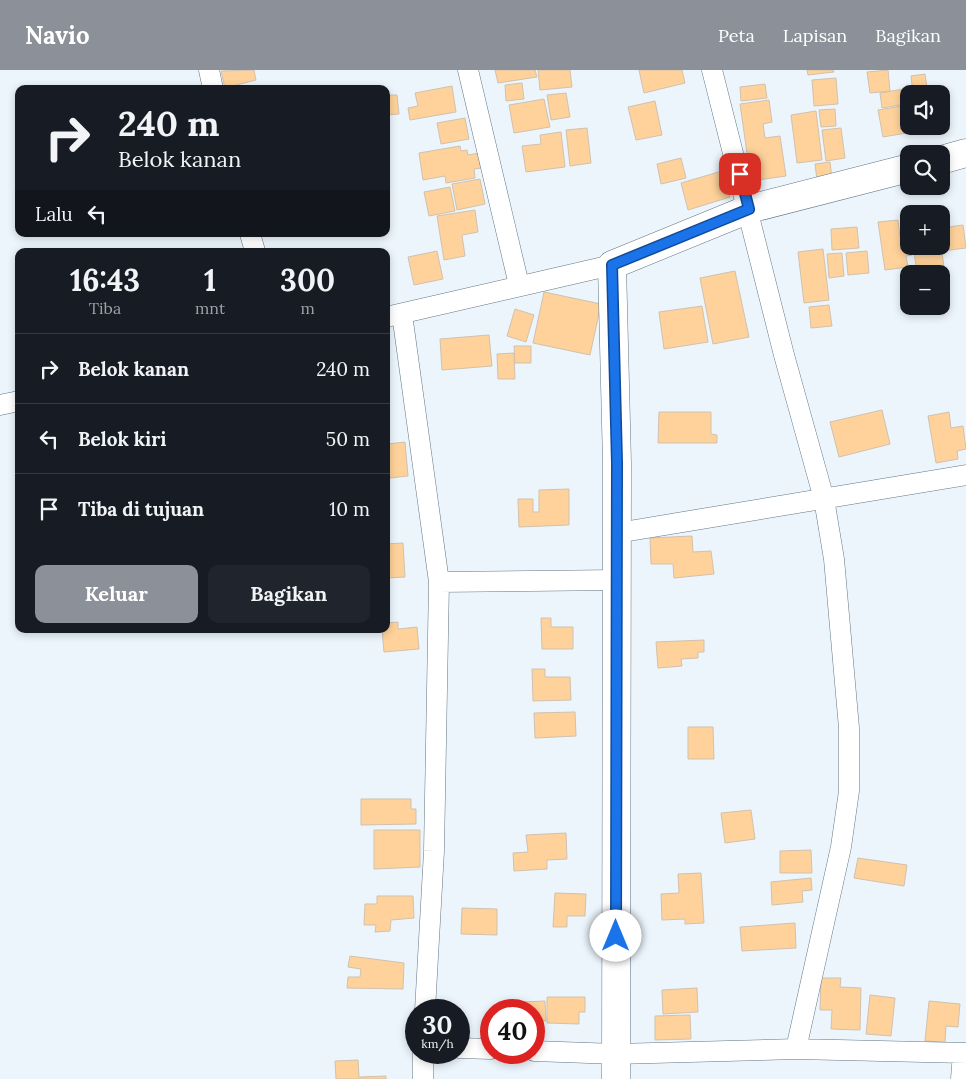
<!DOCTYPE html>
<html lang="id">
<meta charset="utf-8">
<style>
body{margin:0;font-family:Lora,serif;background:#20242c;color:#f1f3f6;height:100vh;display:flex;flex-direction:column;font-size:19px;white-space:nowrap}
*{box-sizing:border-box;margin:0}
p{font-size:16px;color:#9ea1a6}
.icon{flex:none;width:28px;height:28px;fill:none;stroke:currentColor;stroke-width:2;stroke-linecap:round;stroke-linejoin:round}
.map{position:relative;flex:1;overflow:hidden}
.side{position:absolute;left:15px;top:178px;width:375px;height:385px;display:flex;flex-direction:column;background:#171b24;border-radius:10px;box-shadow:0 2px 8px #0003}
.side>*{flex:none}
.top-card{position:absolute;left:15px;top:15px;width:375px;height:152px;border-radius:10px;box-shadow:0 2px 8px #0003;background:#171b24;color:#f1f3f6;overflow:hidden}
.tools{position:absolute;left:900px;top:15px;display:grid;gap:10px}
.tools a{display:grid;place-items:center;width:50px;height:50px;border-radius:10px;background:#171b24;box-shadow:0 2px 8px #0003;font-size:25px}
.speed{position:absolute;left:405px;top:929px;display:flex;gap:10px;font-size:25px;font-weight:700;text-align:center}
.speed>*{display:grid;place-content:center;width:65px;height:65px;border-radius:50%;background:#171b24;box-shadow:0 2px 8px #0003;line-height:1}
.speed small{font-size:12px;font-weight:400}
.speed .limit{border:8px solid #d22;background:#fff;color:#111}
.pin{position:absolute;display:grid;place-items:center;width:42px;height:42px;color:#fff;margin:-21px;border-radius:10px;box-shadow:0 2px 8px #0006}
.me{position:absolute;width:55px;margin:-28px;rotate:0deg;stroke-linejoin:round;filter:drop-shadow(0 0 4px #0008)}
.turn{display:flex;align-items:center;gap:18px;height:105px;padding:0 20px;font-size:22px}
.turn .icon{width:65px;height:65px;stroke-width:2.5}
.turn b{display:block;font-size:35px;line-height:42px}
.then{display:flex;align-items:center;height:48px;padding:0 20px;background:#0003;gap:10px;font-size:19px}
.eta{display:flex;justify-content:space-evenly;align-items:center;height:85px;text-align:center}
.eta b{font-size:30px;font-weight:700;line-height:35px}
.button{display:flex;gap:10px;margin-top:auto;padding:10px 20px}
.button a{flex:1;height:58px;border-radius:10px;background:#8c9099;color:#fff;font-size:20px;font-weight:700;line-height:58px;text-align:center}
.button a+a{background:#20242c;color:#f1f3f6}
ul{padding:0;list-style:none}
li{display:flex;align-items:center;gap:15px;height:70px;padding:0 20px;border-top:1px solid #363941}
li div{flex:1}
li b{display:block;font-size:19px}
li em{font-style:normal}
header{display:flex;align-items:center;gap:30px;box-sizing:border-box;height:70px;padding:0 25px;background:#8c9099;color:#fff}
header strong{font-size:24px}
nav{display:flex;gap:28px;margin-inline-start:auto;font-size:18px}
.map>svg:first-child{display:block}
.building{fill:#fed29a;stroke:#d1c1ae}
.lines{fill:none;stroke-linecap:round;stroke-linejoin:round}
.street-casing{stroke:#637785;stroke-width:21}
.secondary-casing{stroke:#637785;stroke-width:29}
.street{stroke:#fff;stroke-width:20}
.secondary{stroke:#fff;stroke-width:28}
.route-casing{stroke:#114b97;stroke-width:12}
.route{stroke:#1a73e8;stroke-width:9}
</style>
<header>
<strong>Navio</strong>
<nav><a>Peta</a><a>Lapisan</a><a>Bagikan</a></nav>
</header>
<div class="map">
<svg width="966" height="1009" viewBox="0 0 966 1009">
<rect width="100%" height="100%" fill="#ecf5fc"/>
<path class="building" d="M254,0L256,10L225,18L221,1Z
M495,0H535L537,7L498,13Z
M538,0H570L572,17L540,20Z
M639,0H682L685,13L644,23Z
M807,0H833L834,2L808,5Z
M888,0L890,21L870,23L867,2Z
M925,4L928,24H913L911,6Z
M836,8L838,34L814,36L812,10Z
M522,13L524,29L506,31L505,15Z
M765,14L767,28L741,31L740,17Z
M452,16L456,42L410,50L408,38L418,36L415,23Z
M904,19L907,34L882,38L880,23Z
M566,23L570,47L551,50L547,25Z
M386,25H397L399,44L386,45Z
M544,29L550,57L514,63L509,35Z
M769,30L772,52L763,54L765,68L780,66L786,106L751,111L740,34Z
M655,31L662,65L636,70L628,37Z
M909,35V56H918V61L883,67L878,40Z
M835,39L836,56L821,57L819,40Z
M816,41L822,90L797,93L791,45Z
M465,48L469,69L441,74L437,53Z
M587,58L591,93L570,96L566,60Z
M841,58L845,88L826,91L822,60Z
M561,62L565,97L526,102L522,76L541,74L540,65Z
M460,76L461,81L467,80L468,85L479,83L481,98L474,99L475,108L446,113L445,106L423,110L419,83Z
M681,88L686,108L661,114L657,94Z
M830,92L832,108L817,110L815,94Z
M722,101L730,127L688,140L681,113Z
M480,109L485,134L457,140L452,114Z
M450,117L455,141L429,146L424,122Z
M936,137L937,144H909V141Z
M475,140L478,162L462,165L465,186L444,190L437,146Z
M898,150L900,167L909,165V176H911L912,185L906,186L908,197L885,200L878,152Z
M963,155L966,178L942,181L944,198L917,202L913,176H941V158Z
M857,157L859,178L832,180L831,159Z
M823,179L829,230L804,233L798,182Z
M437,181L443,209L414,215L408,187Z
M867,181L869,203L848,205L846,183Z
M842,183L844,206L829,208L827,184Z
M735,201L749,267L713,274L700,208Z
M544,222L601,234L590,285L533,273Z
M829,235L832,256L811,258L809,237Z
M702,236L708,272L664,279L659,242Z
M515,239L534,245L526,272L507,266Z
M489,265L492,296L442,300L440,269Z
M514,276H531V293H515Z
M514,283L515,309H498L497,284Z
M882,340L890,374L839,387L830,352Z
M659,342H711V364L717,365V373H658Z
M949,342L951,358L963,356L966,379L957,381L958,389L936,393L928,346Z
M405,372L408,406L390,408L387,374Z
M569,419V455L519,457L518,429H533V442H539V420Z
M692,466L693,482L711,481L714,504L674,508L673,494H651L650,468Z
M403,473L405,507L386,508V474Z
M541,548H551V557H573V579H542Z
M398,552V559L417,557L419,579L384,582L382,559H386V553Z
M704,570V582H698V588L681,589L682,596L658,598L656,572Z
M532,599H545V607H570L571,630L533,631Z
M575,642L576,666L535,668L534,643Z
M688,657H713L714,689H688Z
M361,729H411V739H416V754L361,755Z
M751,740L755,769L725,773L721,743Z
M374,760H420V797L374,799Z
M566,763L567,789L547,790V799L514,801L513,783L528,782L526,765Z
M811,780L812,803H780V781Z
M858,788L907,795L904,816L854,808Z
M701,803L704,853L685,854V849L662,850L661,824L679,823L678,804Z
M811,808L812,820L802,821L803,832L772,835L771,812Z
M555,823L586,824L585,846H567V857H553Z
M377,826H413L414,848L391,850L390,861L375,862L376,855H364L365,834H377Z
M462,838L497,839V865L461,864Z
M795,853L796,878L742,881L740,857Z
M350,886L404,893L403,919L347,918L348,907H360L361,899L348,897Z
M821,908H841L840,917L861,918L860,960L831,959L832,940H820Z
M697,918L698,942L663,944L662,920Z
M870,925L895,928L891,966L866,964Z
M547,927H585V942H579V954L547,953Z
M545,931L546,951H534V940H522V932Z
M929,931L960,934L958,957L946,956L945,972L925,971Z
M690,945L691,969L655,970V946Z
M358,990L359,1007L386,1006V1009H336L335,991Z"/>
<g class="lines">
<g class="street-casing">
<path id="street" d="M209,0L213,19
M468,0L519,215
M712,0L784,285L824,429L834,489L849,658V721L841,777L796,979
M250,164L255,181
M402,244L439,512
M386,247L612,195
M0,335L19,331
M617,463L966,405
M425,940L434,781L439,512L617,510
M459,978L491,979
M534,981L616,984L796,979L966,983
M423,982V1009
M961,1009L963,983"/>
</g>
<g class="secondary-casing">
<path id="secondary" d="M941,90L966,83
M616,1009L617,393L612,195L749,139L909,98"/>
</g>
<use href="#street" class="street"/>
<use href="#secondary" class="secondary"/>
</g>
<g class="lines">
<g class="route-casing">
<path id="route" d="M616,866L617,393L612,195L749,139L740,104"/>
</g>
<use href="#route" class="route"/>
</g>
</svg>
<div class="tools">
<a><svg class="icon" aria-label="sound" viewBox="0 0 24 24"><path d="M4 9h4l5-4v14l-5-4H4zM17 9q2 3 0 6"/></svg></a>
<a><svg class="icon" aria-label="search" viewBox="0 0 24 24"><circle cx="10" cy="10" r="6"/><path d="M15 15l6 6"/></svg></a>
<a>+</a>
<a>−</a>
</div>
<div class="speed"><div>30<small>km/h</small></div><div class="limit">40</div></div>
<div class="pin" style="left:740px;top:104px;background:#d93025"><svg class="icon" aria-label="arrive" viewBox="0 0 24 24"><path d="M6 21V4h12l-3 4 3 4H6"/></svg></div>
<svg class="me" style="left:616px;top:866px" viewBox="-20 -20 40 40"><circle r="19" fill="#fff"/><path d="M0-13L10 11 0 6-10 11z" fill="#1a73e8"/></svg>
<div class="top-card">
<div class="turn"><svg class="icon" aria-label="right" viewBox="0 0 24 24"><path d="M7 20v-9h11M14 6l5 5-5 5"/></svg><div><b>240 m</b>Belok kanan</div></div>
<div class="then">Lalu<svg class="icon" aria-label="left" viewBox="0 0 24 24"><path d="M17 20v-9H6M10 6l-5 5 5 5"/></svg></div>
</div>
<section class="side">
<div class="eta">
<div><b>16:43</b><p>Tiba</p></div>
<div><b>1</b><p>mnt</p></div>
<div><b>300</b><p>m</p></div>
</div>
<ul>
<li><svg class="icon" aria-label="right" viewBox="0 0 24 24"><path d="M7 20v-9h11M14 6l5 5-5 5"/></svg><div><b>Belok kanan</b></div><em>240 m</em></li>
<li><svg class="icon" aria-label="left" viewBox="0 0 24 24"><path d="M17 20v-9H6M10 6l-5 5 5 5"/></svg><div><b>Belok kiri</b></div><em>50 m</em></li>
<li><svg class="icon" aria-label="arrive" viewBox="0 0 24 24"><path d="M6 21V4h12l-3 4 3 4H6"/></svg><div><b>Tiba di tujuan</b></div><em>10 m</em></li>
</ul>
<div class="button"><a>Keluar</a><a>Bagikan</a></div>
</section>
</div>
